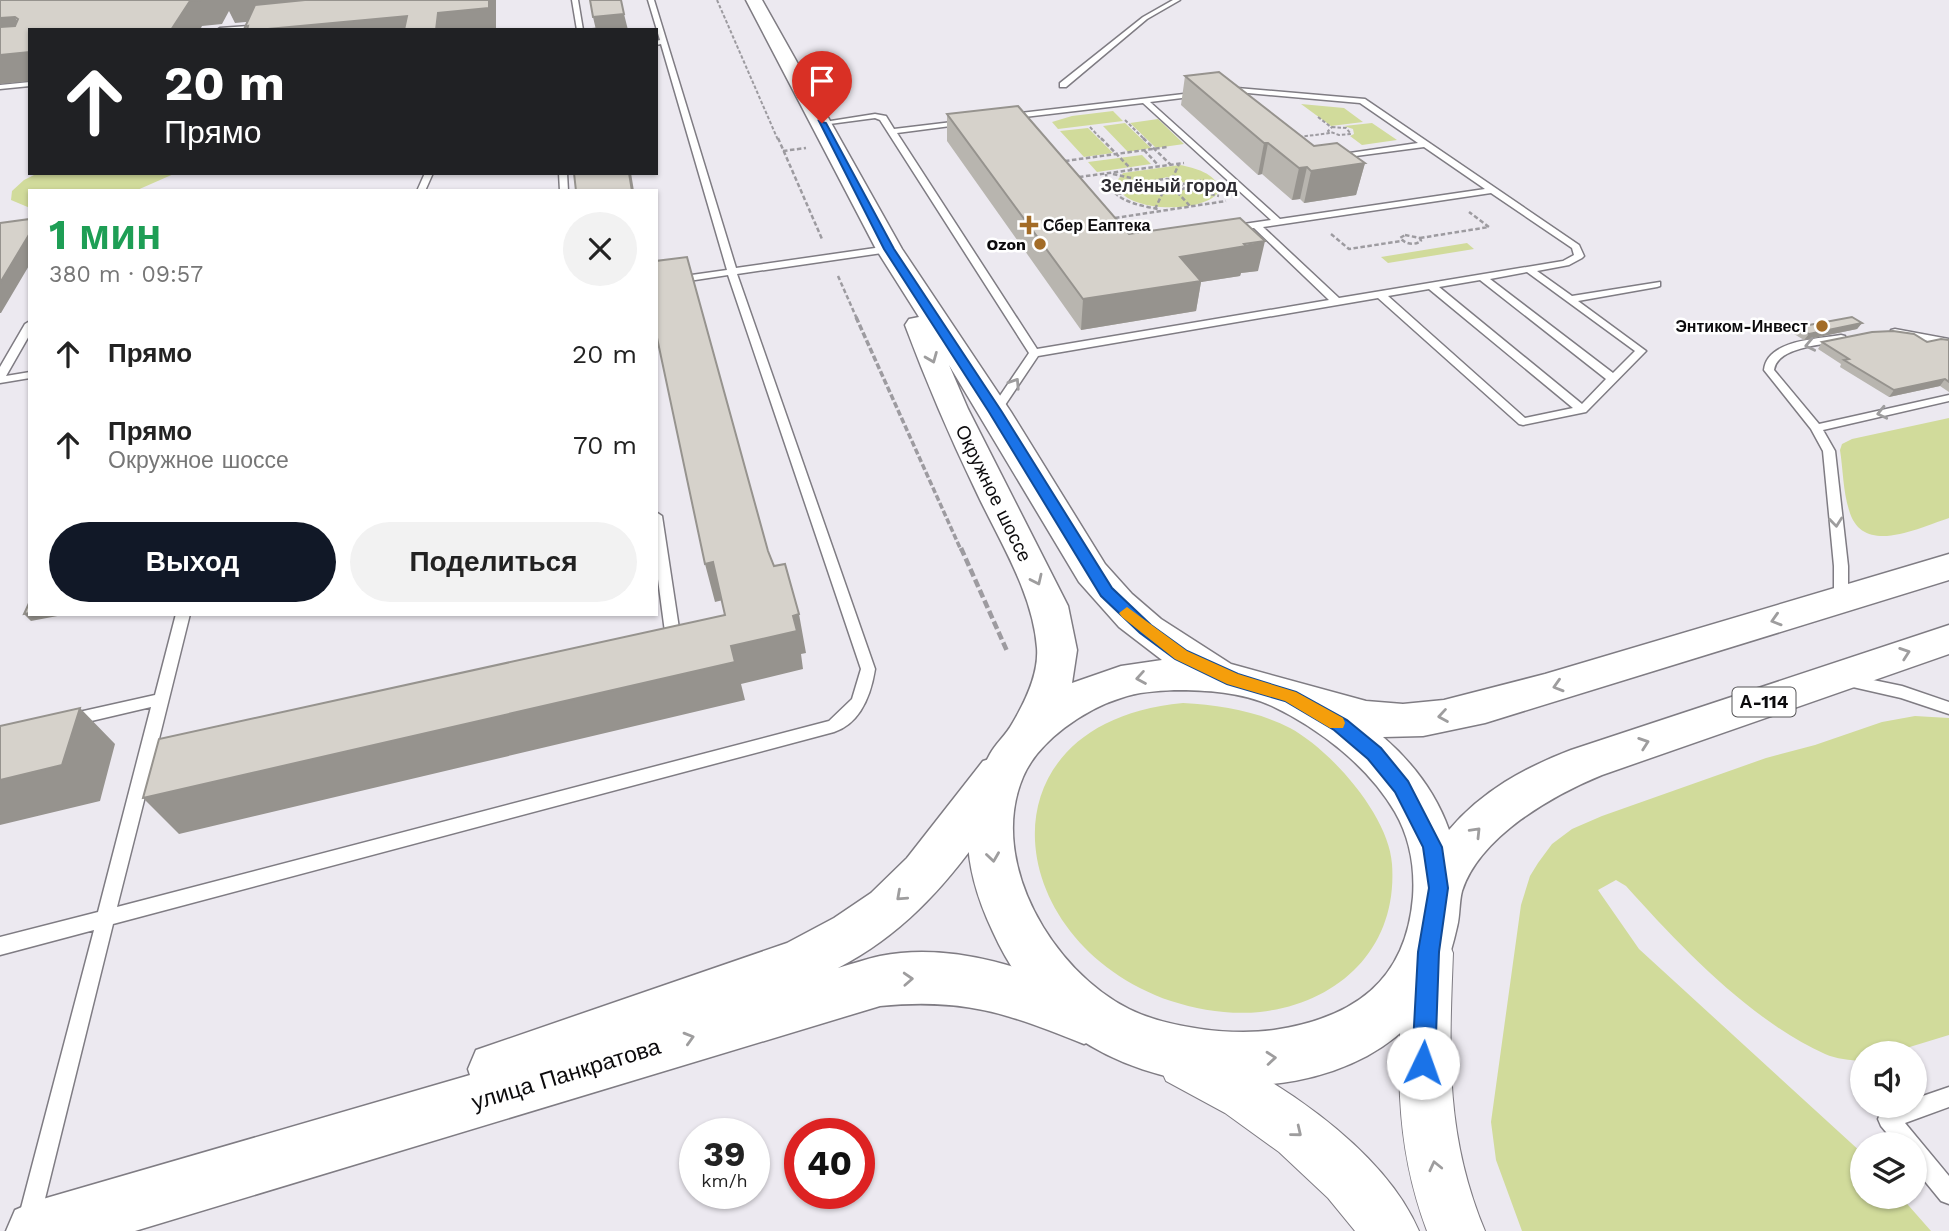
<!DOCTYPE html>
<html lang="ru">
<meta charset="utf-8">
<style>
body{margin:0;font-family:"Work Sans",sans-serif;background:#f2f2f2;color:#222;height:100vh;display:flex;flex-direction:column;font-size:26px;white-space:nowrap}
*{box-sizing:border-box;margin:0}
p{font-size:23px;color:#767676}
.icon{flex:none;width:38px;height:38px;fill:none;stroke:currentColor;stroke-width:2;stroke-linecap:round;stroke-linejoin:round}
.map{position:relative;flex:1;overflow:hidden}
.drawer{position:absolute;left:28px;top:189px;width:630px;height:427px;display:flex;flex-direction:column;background:#fff;border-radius:0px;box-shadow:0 2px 5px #0004}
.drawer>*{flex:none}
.hud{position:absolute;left:28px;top:28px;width:630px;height:147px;border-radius:0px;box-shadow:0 2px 5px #0004;background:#202124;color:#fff;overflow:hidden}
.buttons{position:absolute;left:1850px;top:1041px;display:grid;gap:14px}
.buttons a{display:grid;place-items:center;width:77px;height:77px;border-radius:50%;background:#fff;box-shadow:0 2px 5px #0004;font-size:35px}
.speed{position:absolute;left:679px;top:1118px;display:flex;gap:14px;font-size:35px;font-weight:700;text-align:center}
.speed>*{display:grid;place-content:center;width:91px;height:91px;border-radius:50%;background:#fff;box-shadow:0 2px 5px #0004;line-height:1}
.speed small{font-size:18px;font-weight:400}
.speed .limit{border:10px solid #d22;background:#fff;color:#111}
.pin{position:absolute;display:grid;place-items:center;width:60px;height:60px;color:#fff;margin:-72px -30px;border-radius:50% 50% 50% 0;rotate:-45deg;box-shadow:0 0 7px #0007}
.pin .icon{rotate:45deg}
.me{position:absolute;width:77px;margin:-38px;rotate:3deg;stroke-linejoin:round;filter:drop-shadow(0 0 5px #0008)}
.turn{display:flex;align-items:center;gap:24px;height:147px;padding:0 21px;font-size:32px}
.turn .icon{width:91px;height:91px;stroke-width:2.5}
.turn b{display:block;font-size:49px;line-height:60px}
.round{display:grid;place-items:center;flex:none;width:74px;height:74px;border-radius:37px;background:#f2f2f2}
.summary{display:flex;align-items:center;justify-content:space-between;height:119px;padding:0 21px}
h1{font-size:42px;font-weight:700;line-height:52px;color:#1e9e55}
.cta{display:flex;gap:14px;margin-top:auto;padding:14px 21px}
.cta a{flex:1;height:80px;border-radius:42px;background:#111827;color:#fff;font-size:28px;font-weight:700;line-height:80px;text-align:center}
.cta a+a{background:#f2f2f2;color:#222}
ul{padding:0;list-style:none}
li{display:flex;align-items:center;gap:21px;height:91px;padding:0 21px}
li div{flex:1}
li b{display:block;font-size:26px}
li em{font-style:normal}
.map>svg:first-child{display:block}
.green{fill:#d1db9b;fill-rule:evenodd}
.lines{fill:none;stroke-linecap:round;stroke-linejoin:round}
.service-casing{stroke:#7f7c83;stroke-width:3}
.tertiary-casing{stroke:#7f7c83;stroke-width:2}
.secondary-casing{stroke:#7f7c83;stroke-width:3}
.primary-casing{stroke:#7f7c83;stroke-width:3}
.path-far3{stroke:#9d9ba0;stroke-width:2;stroke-dasharray:3.5 2;stroke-linecap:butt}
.path-far2{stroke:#9d9ba0;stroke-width:2.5;stroke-dasharray:4.5 2.5;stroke-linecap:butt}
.path-far1{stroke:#9d9ba0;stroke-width:3.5;stroke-dasharray:6 2.5;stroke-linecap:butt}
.path{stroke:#9d9ba0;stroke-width:4.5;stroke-dasharray:8 3.5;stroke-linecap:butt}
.service{fill:#fff;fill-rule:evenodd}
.tertiary{fill:#fff;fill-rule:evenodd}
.secondary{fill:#fff;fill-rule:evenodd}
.primary{fill:#fff;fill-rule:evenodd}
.wall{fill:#b8b5af}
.shaded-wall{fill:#96938e}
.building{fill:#d6d2cb;stroke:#96938e;stroke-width:2}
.oneway{stroke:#9e9d9e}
.route{fill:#1a73e8;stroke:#114b97;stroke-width:2}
.slow{fill:#f59e0b}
.poi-dot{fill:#a36c27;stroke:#fff;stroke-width:2.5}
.labels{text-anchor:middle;stroke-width:5;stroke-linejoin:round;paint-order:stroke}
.far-poi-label{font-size:16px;font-weight:bold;fill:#0c0b0d;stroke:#fff;text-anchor:end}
.far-neighbourhood-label{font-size:18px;font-weight:bold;fill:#2f2d33;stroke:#fff}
.shield{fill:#fff;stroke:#555456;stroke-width:2}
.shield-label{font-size:18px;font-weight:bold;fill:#0c0b0d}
.street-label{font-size:19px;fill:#0c0b0d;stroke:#fff}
.near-street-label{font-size:23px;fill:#0c0b0d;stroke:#fff}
</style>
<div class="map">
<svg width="1949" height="1231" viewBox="0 0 1949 1231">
<rect width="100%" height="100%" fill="#ece9f0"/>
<path class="green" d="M1301,104L1344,108L1363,122L1331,126Z
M1113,111L1123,121L1058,129L1052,122L1072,116Z
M1158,119L1184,144L1156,148L1130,123Z
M1125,123L1151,148L1128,152L1103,126Z
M1372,123L1397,140L1362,145L1350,136L1354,134L1353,129L1344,126Z
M1088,128L1113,153L1084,157L1060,131Z
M1142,155L1151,164L1097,172L1088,162Z
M1180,165C1195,168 1215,173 1220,189C1212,214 1120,215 1116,182L1123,173ZM1167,177L1185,183L1186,189L1169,194L1150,188V182Z
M38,173H176L135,191H30V208L11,200L12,191L24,180Z
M1467,243L1474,249L1388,263L1381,257Z
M1949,418V518C1918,528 1862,557 1849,510C1843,491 1843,469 1840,450L1842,444L1852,439Z
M1183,703C1220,705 1257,711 1290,728C1331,750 1389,816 1392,864C1398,948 1339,1003 1260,1012C1230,1015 1199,1010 1171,1001C999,942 976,722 1183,703Z
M1915,716L1949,718V1035L1890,1053L1862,1054V1061C1850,1060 1836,1059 1825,1054C1751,1021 1680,946 1626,886L1616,880L1598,890L1639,949L1862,1153V1197H1901L1931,1231H1522L1496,1160L1491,1122L1521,905L1530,876L1538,863L1552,844L1572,829L1602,816L1766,758L1815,745L1882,722Z"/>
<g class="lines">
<g class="service-casing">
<path id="service" d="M572,0H578L583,30H577Z
M648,0H654L736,268L889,246L894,249L889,252L737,274L875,669C871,694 861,723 834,732L113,924L37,1231H15L94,930L0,955V937L98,912L151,707L70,726L65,724L62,720L65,716L70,714L155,695L176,614H190L156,751L172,748L178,749L180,754L178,759L153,765L117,907L829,721L852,699L861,669L728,275L656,286V280L727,270L661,44L656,45V41L660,40Z
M1173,0H1180L1147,19L1066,87H1060V83L1143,17Z
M265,25L263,28L217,30L220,28Z
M30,82V86L0,89V85Z
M1237,88L1365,99L1579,245L1584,256L1582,258L1569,265L1537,271L1572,296L1660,282V286L1657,287L1578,301L1646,351L1586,412L1523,425L1519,424L1378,298L1038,356L999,414H991L989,412L1029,353L880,120L875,118L822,125L818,123L875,114L886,116L894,129L969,120V124H966L897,133L1037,349L1329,300L1254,228L1227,231L1225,229L1230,226L1271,220L1143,103L1007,119L1003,117L1004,115L1201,92V96H1198L1150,102L1280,219L1485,189L1424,147L1333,159V155H1336L1418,143L1360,103L1237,92L1225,93L1221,91ZM1491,193L1572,248L1574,255L1563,261L1339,298L1263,227ZM1527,272L1635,351L1613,373L1490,279ZM1480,280L1606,379L1582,404L1439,287ZM1429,289L1573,408L1525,418L1388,296Z
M425,173H433L425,191H417Z
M559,173H567L568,191H560Z
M30,321V334L6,376L30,372V378L0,383V367L25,324Z
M1895,329L1949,339V345L1891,334V330Z
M1841,335L1845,336V340C1826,345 1777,346 1774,370L1819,424L1949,395V401L1823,430L1835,451L1848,566V600L1841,605L1834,600V566L1823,451L1811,429L1764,370C1767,340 1817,339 1841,335Z
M656,512L662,516L680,635L678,639L665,642L658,637L660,633L665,632L656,564Z
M1849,675L1902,686L1949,702V714L1901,698L1844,685L1842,681L1844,677Z
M1949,1087V1107L1905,1123L1949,1176V1204L1941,1201L1914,1168V1144H1896L1881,1126L1878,1119L1881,1112L1896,1106H1914V1099Z"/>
</g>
<g class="tertiary-casing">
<path id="tertiary" d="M1429,930L1446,937L1453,953C1449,1054 1445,1135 1485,1231H1427C1391,1135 1398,1053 1405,953L1412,937Z
M1184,1037C1267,1071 1383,1146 1419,1231H1355L1328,1198L1279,1152L1225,1113L1166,1081L1158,1063L1166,1045Z"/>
</g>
<g class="secondary-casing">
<path id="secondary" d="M999,756L1015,761L1021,774C1011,795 996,814 983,833C943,889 900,936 838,968C852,964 866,959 880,956C956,941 1033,971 1103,1000L1110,1018L1103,1036L1084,1044C1007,1013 964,998 880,1006L135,1231H6L15,1210L36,1201L470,1075L468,1069L476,1050L787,943L834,918L871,893L907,858L983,761Z"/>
</g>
<g class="primary-casing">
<path id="primary" d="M746,0H762L902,249L1011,412L1105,564L1132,594L1161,619L1231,664L1366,701L1403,704L1444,700L1545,674L1949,554V580L1485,723L1423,736L1383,737C1412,762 1436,793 1449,830C1482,791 1524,768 1571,750L1949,625V654L1602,775C1553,795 1480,836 1462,891C1459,902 1460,916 1457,927C1444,986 1421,1026 1367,1056C1280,1103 1156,1092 1075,1036C1039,1010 1011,972 993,932C977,898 966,863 968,825C970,799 978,776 990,754C996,743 1006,735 1012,724C1025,702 1039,674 1037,648C1033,592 998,539 975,489C949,435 926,381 905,325L909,319L919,317L876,249ZM949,365L1079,582L1119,627L1162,660L1121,666L1072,683L1077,650L1068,606L968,409ZM1174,690C1206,690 1242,692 1272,706C1320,729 1368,766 1395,812C1410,838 1415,868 1413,897C1406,982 1353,1018 1274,1030C1232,1036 1167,1028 1129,1009C1053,971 987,862 1023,777C1038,741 1085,709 1121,698C1138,692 1156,691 1174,690Z"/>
</g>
<path class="path-far3" d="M717,0L778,140
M1318,117L1331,127
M1125,120L1145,140
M1090,127L1102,140
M1332,127L1346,128L1351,134L1339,135L1328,131Z
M1299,137L1330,133"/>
<path class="path-far2" d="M778,138L822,239
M1101,138L1132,170
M1143,138L1171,165
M1144,150L1159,166
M783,151L806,148
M1065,161L1167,147
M1106,174C1108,200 1137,205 1158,209
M1113,174L1153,183
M1079,177L1184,163
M1167,179L1179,181L1183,189L1166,192L1152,185L1156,180Z
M1172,179L1179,164
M1183,184L1204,180
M1183,188L1219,196
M1177,192L1190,206
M1117,194L1153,188
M1155,209L1163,192
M1115,218L1226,201
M1331,234L1349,249L1401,241
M1405,235L1420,238L1421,241C1413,246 1406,244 1400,238Z
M1420,238L1489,227L1469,212
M838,276L857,319"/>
<path class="path-far1" d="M856,317L961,550"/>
<path class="path" d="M961,548L1007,651"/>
<use href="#service" class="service"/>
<use href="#tertiary" class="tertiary"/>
<use href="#secondary" class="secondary"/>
<use href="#primary" class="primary"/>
</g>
<path class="wall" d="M1185,76L1314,146L1365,163L1356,195L1304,203L1300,199L1292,200L1262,174L1258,175L1181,105Z
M947,114L1129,234L1258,271L1241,273L1240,276L1201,282L1196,311L1081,330L947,141Z
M1862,323L1857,329L1804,340L1794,334L1798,327Z
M1949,340V392L1940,386L1889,397L1840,367L1841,364L1818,349L1822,342H1927Z"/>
<path class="shaded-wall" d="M201,0H448L449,3L235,23L229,11L222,24L202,26L200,30H171L190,1Z
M489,0H496V30H436L438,13Z
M624,14L628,30H596L593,17Z
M407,16L412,30H257Z
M15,17L30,42L0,45V18Z
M30,52V81L0,84V55Z
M1264,143H1268L1262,174L1258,175Z
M1365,163L1356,195L1304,203L1311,171Z
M1307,167L1300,199L1292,200L1299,168Z
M629,173H631L634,191H632Z
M30,233V264L1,313H0V283Z
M1265,241L1258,271L1241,273L1240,276L1201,282L1196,311L1081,330L1083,299L1180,257Z
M1862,323L1857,329L1804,340L1809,334Z
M1945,379L1940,386L1889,397L1894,390Z
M713,562L723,600L715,602L705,564Z
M30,613V614H68L31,621L24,614Z
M799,614L806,653L801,654L803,669L741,684L745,700L179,834L143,798L731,646L793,616Z
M80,708L115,744L100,801L0,825V780Z"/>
<path class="building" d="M0,0H201L190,1L171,30H30V52L0,55V27L15,26L18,19L15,17L0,18Z
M305,0H489V8L438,13L436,30H404L407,16L257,30H247L248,26L245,27L255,5Z
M590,0H621L624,14L593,17Z
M601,28L602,30H582Z
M1219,72L1314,146L1337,143L1365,163L1311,171L1307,167L1299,168L1268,143H1264L1185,76Z
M1018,106L1129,234L1240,218L1265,241L1244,244L1246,246L1180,257L1201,281L1083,299L947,114Z
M574,173H629L632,191H576Z
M30,219V233L0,283V223Z
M687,257L768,551L774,566L785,564L799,614L793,616L797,631L731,646L735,662L143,798L159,739L725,615L713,562L705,564L656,333V261Z
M1852,317L1862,323L1809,334L1798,327Z
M1893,331L1914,334L1927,342L1941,339L1949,340V382L1945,379L1894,390L1844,360L1849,359L1822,342L1872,332Z
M30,601V613L24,614Z
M80,708L62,765L0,780V726Z"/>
<defs><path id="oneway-chevron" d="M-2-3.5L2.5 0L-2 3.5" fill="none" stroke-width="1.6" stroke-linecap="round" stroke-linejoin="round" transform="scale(1.75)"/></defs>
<g class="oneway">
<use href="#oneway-chevron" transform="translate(1810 345) rotate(168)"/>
<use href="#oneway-chevron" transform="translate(932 358) rotate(68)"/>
<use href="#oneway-chevron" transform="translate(1015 383) rotate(-57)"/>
<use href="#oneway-chevron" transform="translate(1882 413) rotate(167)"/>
<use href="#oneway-chevron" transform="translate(1836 522) rotate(84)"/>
<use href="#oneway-chevron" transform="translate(1037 580) rotate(65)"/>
<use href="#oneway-chevron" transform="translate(1776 620) rotate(163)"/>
<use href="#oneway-chevron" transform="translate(1905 653) rotate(-19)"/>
<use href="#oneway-chevron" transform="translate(1141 678) rotate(170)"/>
<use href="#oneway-chevron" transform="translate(1558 686) rotate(163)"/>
<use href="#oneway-chevron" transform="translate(1443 716) rotate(171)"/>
<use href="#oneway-chevron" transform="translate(1644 743) rotate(-19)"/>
<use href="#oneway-chevron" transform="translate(1476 832) rotate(-46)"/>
<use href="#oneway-chevron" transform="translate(993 857) rotate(82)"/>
<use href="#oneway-chevron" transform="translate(901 896) rotate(138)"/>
<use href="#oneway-chevron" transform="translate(908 979) rotate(-3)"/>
<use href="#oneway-chevron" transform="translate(689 1038) rotate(-16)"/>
<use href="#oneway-chevron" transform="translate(1271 1058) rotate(-5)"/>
<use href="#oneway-chevron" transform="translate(1297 1132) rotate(39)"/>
<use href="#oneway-chevron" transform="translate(1435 1166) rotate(-103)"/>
</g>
<path class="route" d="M819,121L826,123L894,249L1002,412L1112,588L1151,625L1187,651L1238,674L1296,692L1347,720L1381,748L1408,781L1442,847L1448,888L1439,952L1435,1063L1431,1071L1423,1075L1416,1071L1412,1063L1418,952L1429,888L1423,847L1395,792L1368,759L1334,730L1285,701L1227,684L1175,659L1140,633L1101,596L989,412L884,249Z"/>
<path class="slow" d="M1127,607L1187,651L1238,674L1296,692L1343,718L1345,723L1343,728H1330L1285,701L1227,684L1175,659L1122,617L1119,613Z"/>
<g class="poi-dot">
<path d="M1025.5 214.5h7v7h7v7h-7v7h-7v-7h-7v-7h7z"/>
<circle cx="1040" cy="244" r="7"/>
<circle cx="1822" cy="326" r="7"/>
</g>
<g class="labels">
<g class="far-poi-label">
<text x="1043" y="231" text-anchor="start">Сбер Еаптека</text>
<text x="1026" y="250">Ozon</text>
<text x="1808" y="332">Энтиком-Инвест</text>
</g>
<g class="far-neighbourhood-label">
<text x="1169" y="192">Зелёный город</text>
</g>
<rect class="shield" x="1732.5" y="687.5" width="63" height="29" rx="5"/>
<g class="shield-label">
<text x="1764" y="708">А-114</text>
</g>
<g class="street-label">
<text transform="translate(994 493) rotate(64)" y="7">Окружное шоссе</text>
</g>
<g class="near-street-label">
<text transform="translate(566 1074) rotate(-17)" y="8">улица Панкратова</text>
</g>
</g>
</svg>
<div class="buttons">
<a><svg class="icon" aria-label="sound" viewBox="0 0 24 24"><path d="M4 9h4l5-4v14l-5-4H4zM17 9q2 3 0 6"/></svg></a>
<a><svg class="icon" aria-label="layers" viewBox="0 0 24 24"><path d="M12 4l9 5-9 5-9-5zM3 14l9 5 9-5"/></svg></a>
</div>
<div class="speed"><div>39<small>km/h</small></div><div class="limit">40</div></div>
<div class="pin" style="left:822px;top:123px;background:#d93025"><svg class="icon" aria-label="arrive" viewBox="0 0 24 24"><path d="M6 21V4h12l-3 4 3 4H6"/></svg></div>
<svg class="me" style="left:1423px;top:1063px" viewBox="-20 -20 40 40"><circle r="19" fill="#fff"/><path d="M0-13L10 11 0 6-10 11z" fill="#1a73e8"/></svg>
<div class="hud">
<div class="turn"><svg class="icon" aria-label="ahead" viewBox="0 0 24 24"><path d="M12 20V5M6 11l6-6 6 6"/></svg><div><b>20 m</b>Прямо</div></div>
</div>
<section class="drawer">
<div class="summary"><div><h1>1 мин</h1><p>380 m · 09:57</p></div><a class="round"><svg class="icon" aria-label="close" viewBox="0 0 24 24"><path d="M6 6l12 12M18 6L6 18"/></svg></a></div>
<ul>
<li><svg class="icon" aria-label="ahead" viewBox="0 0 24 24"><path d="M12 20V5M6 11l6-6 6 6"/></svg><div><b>Прямо</b></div><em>20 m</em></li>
<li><svg class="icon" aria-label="ahead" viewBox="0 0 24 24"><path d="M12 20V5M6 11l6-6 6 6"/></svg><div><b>Прямо</b><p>Окружное шоссе</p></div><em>70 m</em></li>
</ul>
<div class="cta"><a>Выход</a><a>Поделиться</a></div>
</section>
</div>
